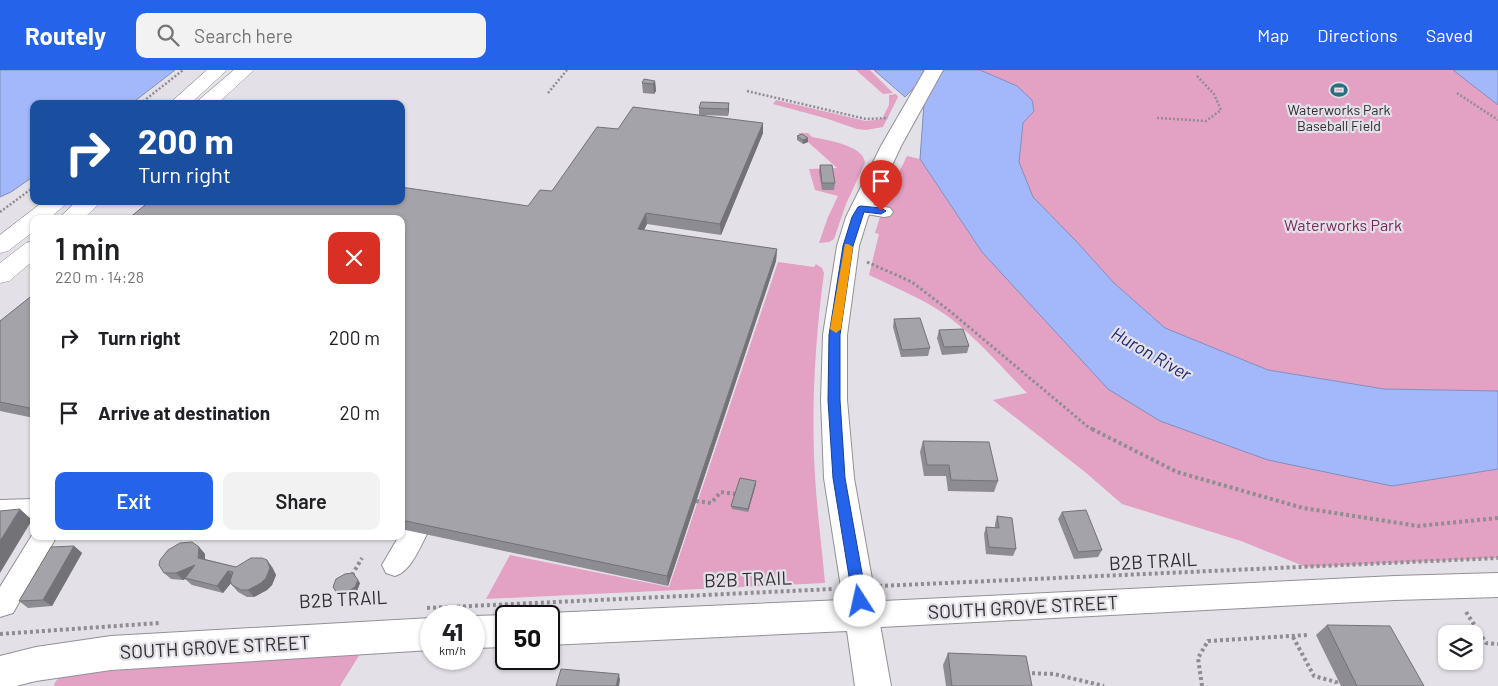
<!DOCTYPE html>
<meta charset="utf-8">
<style>
body{margin:0;font-family:Barlow,sans-serif;background:#f2f2f2;color:#202124;height:100vh;display:flex;flex-direction:column;font-size:19px;white-space:nowrap}
*{box-sizing:border-box;margin:0}
p{font-size:16px;color:#757577}
.icon{flex:none;width:28px;height:28px;fill:none;stroke:currentColor;stroke-width:2;stroke-linecap:round;stroke-linejoin:round}
.map{position:relative;flex:1;overflow:hidden}
.drawer{position:absolute;left:30px;top:145px;width:375px;height:325px;display:flex;flex-direction:column;background:#fff;border-radius:10px;box-shadow:0 1px 4px #0004}
.drawer>*{flex:none}
.banner{position:absolute;left:30px;top:30px;width:375px;height:105px;border-radius:10px;box-shadow:0 1px 4px #0004;background:#1a4fa0;color:#fff;overflow:hidden}
.controls{position:absolute;left:1438px;top:555px;display:grid;gap:10px}
.controls a{display:grid;place-items:center;width:45px;height:45px;border-radius:10px;background:#fff;box-shadow:0 1px 4px #0004;font-size:25px}
.speed{position:absolute;left:420px;top:535px;display:flex;gap:10px;font-size:25px;font-weight:700;text-align:center}
.speed>*{display:grid;place-content:center;width:65px;height:65px;border-radius:50%;background:#fff;box-shadow:0 1px 4px #0004;line-height:1}
.speed small{font-size:12px;font-weight:400}
.speed .limit{border:2px solid #111;border-radius:8px;background:#fff;color:#111}
.pin{position:absolute;display:grid;place-items:center;width:42px;height:42px;color:#fff;margin:-51px -21px;border-radius:50% 50% 50% 0;rotate:-45deg;box-shadow:0 0 5px #0007}
.pin .icon{rotate:45deg}
.me{position:absolute;width:55px;margin:-28px;rotate:350deg;stroke-linejoin:round;filter:drop-shadow(0 0 4px #0008)}
.turn{display:flex;align-items:center;gap:18px;height:105px;padding:0 25px;font-size:22px}
.turn .icon{width:65px;height:65px;stroke-width:2.5}
.turn b{display:block;font-size:35px;line-height:42px}
.round{display:grid;place-items:center;flex:none;width:52px;height:52px;border-radius:10px;background:#f2f2f2}
.summary{display:flex;align-items:center;justify-content:space-between;height:85px;padding:0 25px}
h1{font-size:30px;font-weight:600;line-height:38px}
.button{display:flex;gap:10px;margin-top:auto;padding:10px 25px}
.button a{flex:1;height:58px;border-radius:10px;background:#2563eb;color:#fff;font-size:20px;font-weight:600;line-height:58px;text-align:center}
.button a+a{background:#f2f2f2;color:#202124}
ul{padding:0;list-style:none}
li{display:flex;align-items:center;gap:15px;height:75px;padding:0 25px}
li div{flex:1}
li b{display:block;font-size:19px}
li em{font-style:normal}
header{display:flex;align-items:center;gap:30px;box-sizing:border-box;height:70px;padding:0 25px;background:#2563eb;color:#fff}
header strong{font-size:24px}
nav{display:flex;gap:28px;margin-inline-start:auto;font-size:18px}
.search{width:350px;height:45px;background:#f2f2f2;display:flex;align-items:center;gap:12px;box-sizing:border-box;padding:0 18px;border-radius:10px;color:#757577;font-size:19px}
.map>svg:first-child{display:block}
.green{fill:#e3a1c4}
.water{fill:#a3b8fb;stroke:#808ebe}
.lines{fill:none;stroke-linecap:round;stroke-linejoin:round}
.minor-casing{stroke:#939096;stroke-width:2}
.major-casing{stroke:#939096;stroke-width:2}
.highway-casing{stroke:#939096;stroke-width:1}
.path-far2{stroke:#8f8d92;stroke-width:2.5;stroke-dasharray:2 2;stroke-linecap:butt}
.path-far1{stroke:#8f8d92;stroke-width:3;stroke-dasharray:2.5 2.5;stroke-linecap:butt}
.path{stroke:#8f8d92;stroke-width:4;stroke-dasharray:3 3;stroke-linecap:butt}
.minor{fill:#fff;fill-rule:evenodd}
.major{fill:#fff;fill-rule:evenodd}
.highway{fill:#fff;fill-rule:evenodd}
.wall{fill:#8d8c92}
.shaded-wall{fill:#737277}
.building{fill:#a4a3aa;stroke:#737277}
.route{fill:#2563eb;stroke:#184099}
.slow{fill:#f59e0b}
.labels{text-anchor:middle;stroke-width:4.5;stroke-linejoin:round;paint-order:stroke}
.far-poi-label{font-size:14px;fill:#2e2d2f;stroke:#e3e0e7}
.park-label{font-size:16px;fill:#7a275b;stroke:#e3e0e7}
.water-label{font-size:18px;font-style:italic;fill:#1e2974;stroke:#e3e0e7}
.near-street-label{font-size:19px;fill:#2e2d2f;stroke:#e3e0e7}
</style>
<header>
<strong>Routely</strong>
<div class="search"><svg class="icon" aria-label="search" viewBox="0 0 24 24"><circle cx="10" cy="10" r="6"/><path d="M15 15l6 6"/></svg>Search here</div>
<nav><a>Map</a><a>Directions</a><a>Saved</a></nav>
</header>
<div class="map">
<svg width="1498" height="616" viewBox="0 0 1498 616">
<rect width="100%" height="100%" fill="#e3e0e7"/>
<path class="green" d="M856,0H870L893,23L883,24Z
M980,0H1453L1498,35V321L1384,319L1268,300L1165,258L1114,213L1076,171L1033,127L1019,92L1023,53L1034,41L1017,16Z
M896,24L898,27L883,57L866,60L857,59L825,48L773,34L776,30L866,51L882,49L889,35V25Z
M798,63H808L812,67C826,70 864,75 865,93L846,134L834,169L829,172L819,173L828,147L838,126L815,120L809,99L837,98Z
M907,86L920,89L982,182L1041,244L1392,416L1498,399V488L1306,497L1241,471L1122,434L1085,402L993,330L1027,323C1002,298 978,269 950,248C928,231 894,217 869,205L879,164L875,163L886,128Z
M778,192L814,197L816,194L822,198L824,203C815,270 811,339 815,406C817,442 822,478 825,513L486,529L510,485L669,517Z
M360,584L340,616H54C57,601 80,603 93,602Z"/>
<path class="water" d="M0,0H175L131,34H34V106L11,122L0,127Z
M874,0H980L1017,16L1032,30L1034,41L1023,53L1019,92L1033,127L1076,171L1114,213L1165,258L1268,300L1384,319L1498,321V399L1392,416L1268,390L1160,351L1108,319L982,182L920,89L926,5L905,27Z
M1453,0H1498V35Z"/>
<g class="lines">
<g class="minor-casing">
<path id="minor" d="M861,133L890,138L893,142L890,146L884,147L855,142L852,138L855,134Z
M34,429V449L0,450V430Z
M414,453L423,456L427,464C419,479 411,501 395,506L386,503L382,495L399,466H401L405,456Z
M34,462V466H57L13,543L0,547V517Z
M1498,503V527L1395,530L862,558L852,554L849,545L852,536L862,532L1395,506Z"/>
</g>
<g class="major-casing">
<path id="major" d="M925,0H943L901,76L868,147L859,176L847,265V330L854,408L891,616H855L847,561L549,575V546H541L549,543L843,530L824,408L821,330L823,265L837,176L846,147L881,76Z
M506,545L509,546H506V577L474,578V546Z
M431,548V580L111,600L36,611L16,616H0V586L36,577L111,566Z"/>
</g>
<g class="highway-casing">
<path id="highway" d="M207,0H227L190,34H169Z
M234,0H254L217,34H198L200,29Z
M44,131H69L49,149H34V161L8,181L0,183V165Z
M77,131H102L83,149H58Z
M34,171V190L9,211L0,213V193L26,173Z"/>
</g>
<path class="path-far2" d="M747,21L866,49L888,48
M548,23L567,0
M1457,23L1498,50
M140,34L183,0
M1157,48L1206,51L1221,40L1214,24L1196,5
M0,142L34,117"/>
<path class="path-far1" d="M867,192L912,212L951,242L1087,356L1094,360"/>
<path class="path" d="M1092,359L1177,402L1303,438L1418,456L1498,448
M696,431L711,433L721,422L736,424
M352,505L362,488
M879,516L1498,488
M427,538L833,519
M1466,542L1486,573L1498,574
M0,564L159,553
M1293,567L1314,606L1336,612L1337,616
M1026,603L1054,604L1104,616
M1202,616L1198,588L1208,571L1307,565"/>
<use href="#minor" class="minor"/>
<use href="#major" class="major"/>
<use href="#highway" class="highway"/>
</g>
<path class="wall" d="M655,11L656,21L654,24L643,23L642,13Z
M729,33V40L728,46L704,45L763,63L721,165L647,154L644,160L777,179L776,191L668,516L401,459V149L528,136L552,121L618,59L699,45V38Z
M797,66L808,72L803,74L797,70Z
M820,95L835,113L834,120H822L819,102Z
M34,224V348L0,341V251Z
M894,249L930,278L928,286L901,287L893,257Z
M939,260L969,276L967,283L942,285L937,268Z
M923,371L998,411L994,422L948,421L946,406H924L920,382Z
M756,414L748,442L732,439L731,436Z
M1062,442L1102,480L1098,487L1074,489L1058,449Z
M997,446L1016,479L1013,486L986,484L984,464L986,457L995,458V454Z
M74,476L82,483L52,536L28,538L19,531Z
M199,477L205,484V489L236,497H272L276,505L272,515L267,520L254,527H247L238,522L232,515L231,513L223,523L192,515L185,509L183,510L171,509L164,503Z
M360,513L357,521L349,526H340L333,517Z
M1327,555L1424,616H1341L1316,565Z
M948,583L1032,616H946L943,595Z"/>
<path class="shaded-wall" d="M655,11L656,21L654,24L653,14Z
M729,33V40L728,46V39Z
M763,53V63L721,165L720,154Z
M808,68V72L803,74V70Z
M646,143L647,154L639,170L638,159Z
M777,179L776,191L668,516L667,506Z
M756,411V414L748,442V439Z
M20,439L32,450L0,503V471Z
M74,476L82,483L52,536L43,530Z
M199,477L205,484V495L198,488Z
M267,490L272,497L276,505L272,515L267,520L254,527L248,520Z
M195,495L202,502L183,510L176,503Z
M228,501L235,508L223,523L217,516Z
M358,510L360,513L357,521L349,526L346,523Z
M619,604L620,610L619,616H616Z"/>
<path class="building" d="M644,9L655,11L653,14L642,13Z
M701,32L729,33L728,39L699,38Z
M633,37L763,53L720,154L646,143L638,159L777,179L667,506L401,450V149H128L150,131H401V117L528,136L540,120L552,121L597,57L618,59Z
M802,64L808,68L803,70L797,66Z
M820,95H832L835,113H822Z
M34,224V339L0,332V251Z
M920,248L930,278L902,280L894,249Z
M963,259L969,276L944,277L939,260Z
M923,371L989,372L998,411L951,410L949,395H927Z
M740,408L756,411L748,439L731,436Z
M20,439L0,471V441Z
M1086,440L1102,480L1078,482L1062,442Z
M997,446L1012,448L1016,479L989,477L986,457L999,458Z
M192,472L199,477L198,488L236,497L251,488H262L267,490L270,498L266,508L261,513L248,520H241L232,515L230,511L233,502L228,501L217,516L185,508L195,495L176,503H164L159,495L160,490L168,480L180,473Z
M74,476L43,530L19,531L51,477Z
M353,503L358,510L355,517L346,523H337L333,517L336,509L345,504Z
M1327,555L1390,556L1424,616H1357Z
M948,583L1026,586L1032,616H952Z
M561,599L619,604L616,616H556Z"/>
<path class="route" d="M861,136L881,138L886,141L881,144L864,142L853,176L840,265V330L845,408L867,531L865,536L860,538L855,536L853,531L833,408L828,330L829,265L843,176L852,147L858,137Z"/>
<path class="slow" d="M845,174H848L853,177L841,259L836,263L830,259Z"/>
<defs>
<g id="stadium-bare" transform="scale(1.35)"><path d="M0-5a6.5 5 0 1 0 0 10a6.5 5 0 1 0 0-10ZM-3.5-1.8h7v3.6h-7Z" fill="#296f7e" stroke="#e3e0e7" stroke-width="2.5" paint-order="stroke"/></g>
</defs>
<g fill-rule="evenodd">
<use href="#stadium-bare" x="1339" y="20"/>
</g>
<g class="labels">
<g class="far-poi-label">
<text x="1339" y="45">Waterworks Park<tspan x="1339" dy="16">Baseball Field</tspan></text>
</g>
<g class="park-label">
<text x="1343" y="161">Waterworks Park</text>
</g>
<g class="water-label">
<text transform="translate(1151 284) rotate(30)" y="6">Huron River</text>
</g>
<g class="near-street-label">
<text transform="translate(1153 491) rotate(-3)" y="7">B2B TRAIL</text>
<text transform="translate(748 509) rotate(-2)" y="7">B2B TRAIL</text>
<text transform="translate(343 529) rotate(-3)" y="7">B2B TRAIL</text>
<text transform="translate(1023 537) rotate(-3)" y="7">SOUTH GROVE STREET</text>
<text transform="translate(215 577) rotate(-3)" y="7">SOUTH GROVE STREET</text>
</g>
</g>
</svg>
<div class="controls">
<a><svg class="icon" aria-label="layers" viewBox="0 0 24 24"><path d="M12 4l9 5-9 5-9-5zM3 14l9 5 9-5"/></svg></a>
</div>
<div class="speed"><div>41<small>km/h</small></div><div class="limit">50</div></div>
<div class="pin" style="left:881px;top:141px;background:#d93025"><svg class="icon" aria-label="arrive" viewBox="0 0 24 24"><path d="M6 21V4h12l-3 4 3 4H6"/></svg></div>
<svg class="me" style="left:860px;top:531px" viewBox="-20 -20 40 40"><circle r="19" fill="#fff"/><path d="M0-13L10 11 0 6-10 11z" fill="#2563eb"/></svg>
<div class="banner">
<div class="turn"><svg class="icon" aria-label="right" viewBox="0 0 24 24"><path d="M7 20v-9h11M14 6l5 5-5 5"/></svg><div><b>200 m</b>Turn right</div></div>
</div>
<section class="drawer">
<div class="summary"><div><h1>1 min</h1><p>220 m · 14:28</p></div><a class="round" style="background:#d93025;color:#fff"><svg class="icon" aria-label="close" viewBox="0 0 24 24"><path d="M6 6l12 12M18 6L6 18"/></svg></a></div>
<ul>
<li><svg class="icon" aria-label="right" viewBox="0 0 24 24"><path d="M7 20v-9h11M14 6l5 5-5 5"/></svg><div><b>Turn right</b></div><em>200 m</em></li>
<li><svg class="icon" aria-label="arrive" viewBox="0 0 24 24"><path d="M6 21V4h12l-3 4 3 4H6"/></svg><div><b>Arrive at destination</b></div><em>20 m</em></li>
</ul>
<div class="button"><a>Exit</a><a>Share</a></div>
</section>
</div>
